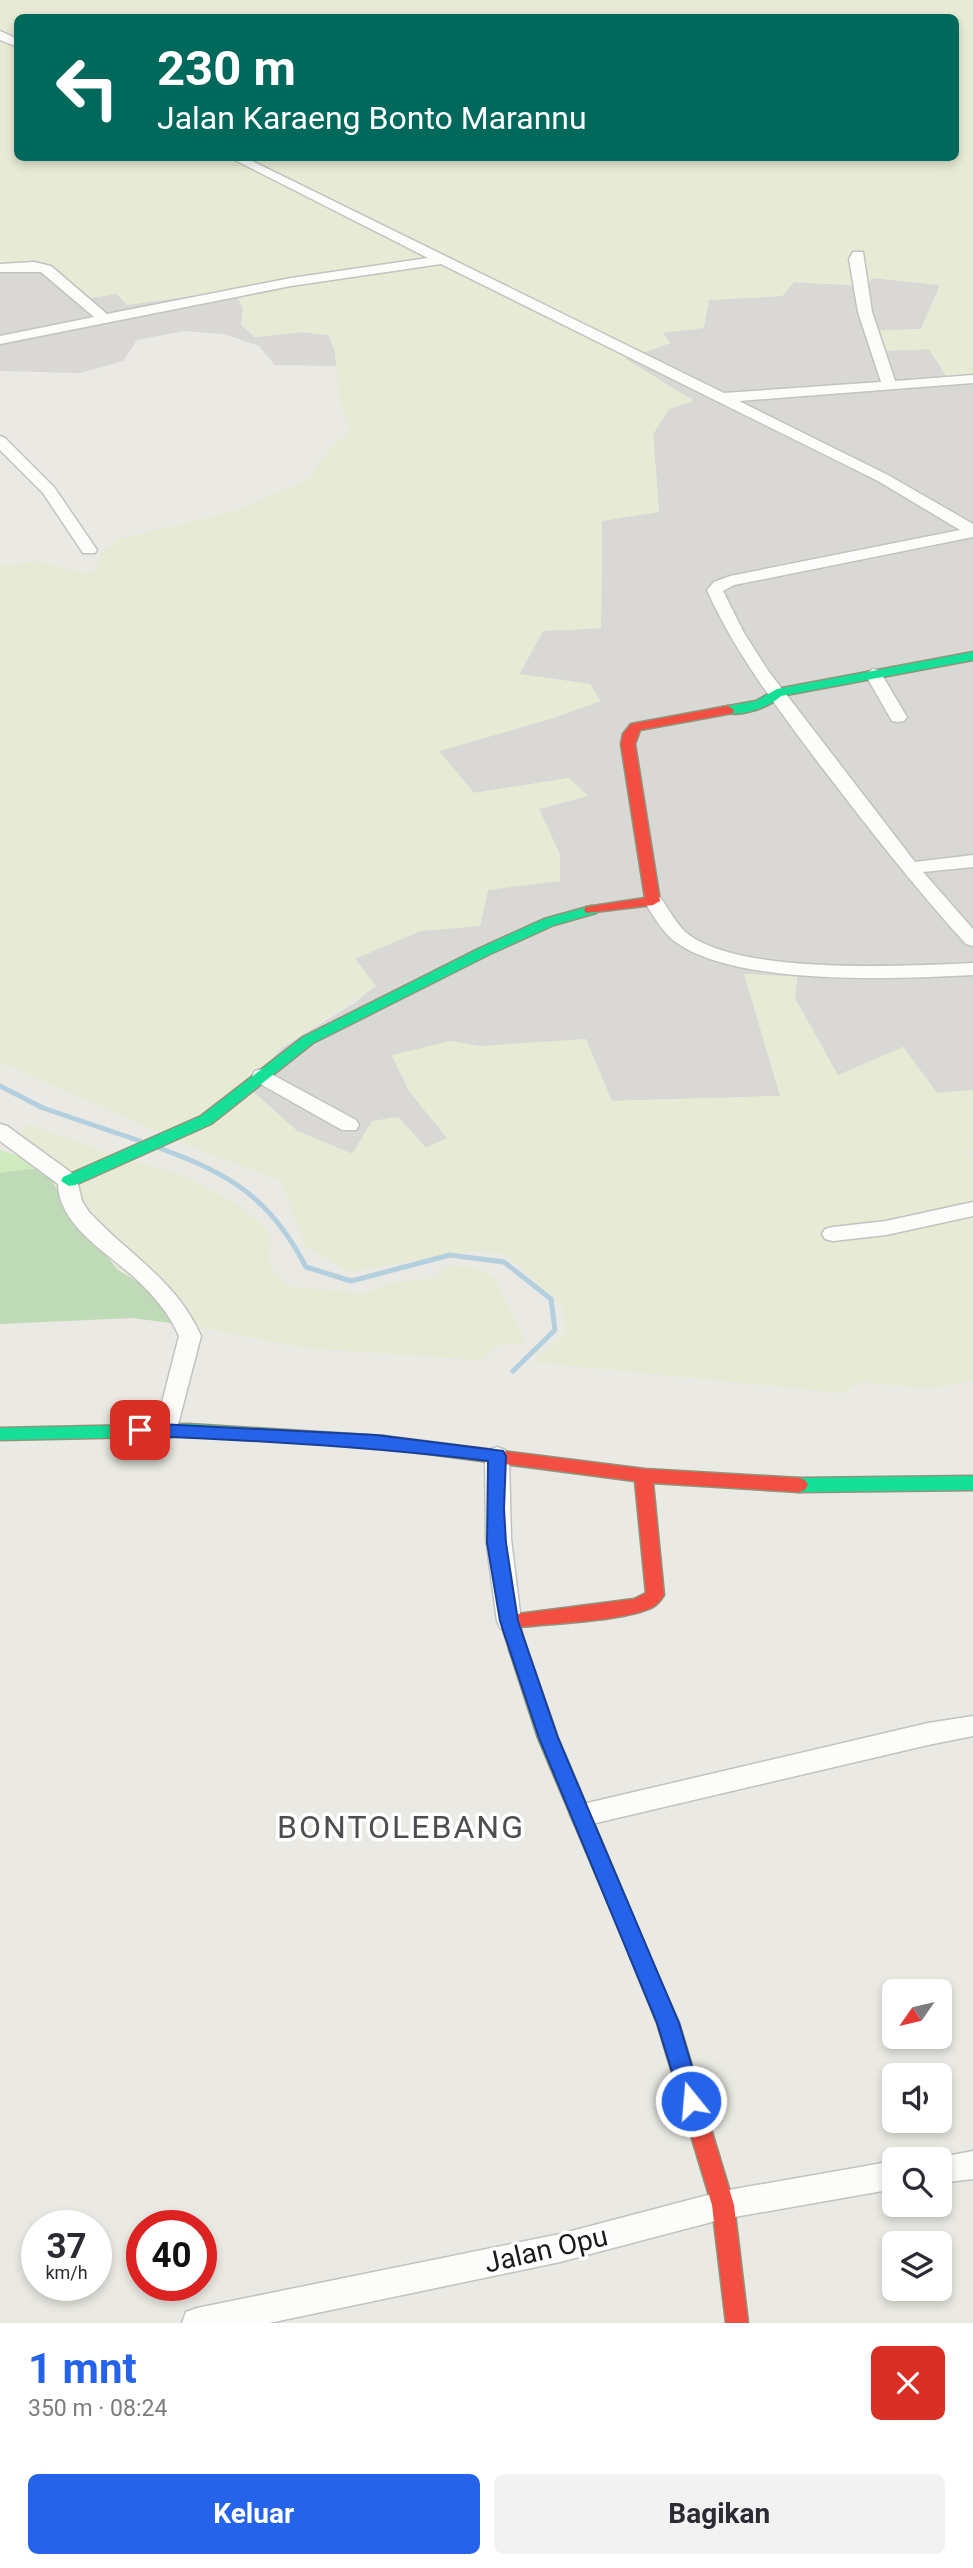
<!DOCTYPE html>
<html lang="id">
<meta charset="utf-8">
<style>
body{margin:0;font-family:Roboto,sans-serif;background:#f2f2f3;color:#2b2b33;height:100vh;display:flex;flex-direction:column;font-size:26px;white-space:nowrap}
*{box-sizing:border-box;margin:0}
p{font-size:23px;color:#7c7c81}
.icon{flex:none;width:38px;height:38px;fill:none;stroke:currentColor;stroke-width:2;stroke-linecap:round;stroke-linejoin:round}
.map{position:relative;height:2323px;overflow:hidden}
.details{display:flex;flex-direction:column;background:#fff;flex:1}
.details>*{flex:none}
.hud{position:absolute;left:14px;top:14px;width:945px;height:147px;border-radius:10px;box-shadow:0 4px 10px #0003;background:#00695c;color:#fff;overflow:hidden}
.needle{width:46px;rotate:236deg}
.buttons{position:absolute;left:882px;top:1979px;display:grid;gap:14px}
.buttons a{display:grid;place-items:center;width:70px;height:70px;border-radius:10px;background:#fff;box-shadow:0 4px 10px #0003;font-size:35px}
.speed{position:absolute;left:21px;top:2210px;display:flex;gap:14px;font-size:35px;font-weight:700;text-align:center}
.speed>*{display:grid;place-content:center;width:91px;height:91px;border-radius:50%;background:#fff;box-shadow:0 4px 10px #0003;line-height:1}
.speed small{font-size:18px;font-weight:400}
.speed .limit{border:10px solid #d22;background:#fff;color:#111}
.pin{position:absolute;display:grid;place-items:center;width:60px;height:60px;color:#fff;margin:-30px;border-radius:14px;box-shadow:0 4px 10px #0006}
.me{position:absolute;width:77px;margin:-38px;rotate:343deg;stroke-linejoin:round;filter:drop-shadow(0 0 5px #0008)}
.turn{display:flex;align-items:center;gap:24px;height:147px;padding:0 28px;font-size:32px}
.turn .icon{width:91px;height:91px;stroke-width:2.5}
.turn b{display:block;font-size:49px;line-height:60px}
.round{display:grid;place-items:center;flex:none;width:74px;height:74px;border-radius:10px;background:#f2f2f3}
.summary{display:flex;align-items:center;justify-content:space-between;height:119px;padding:0 28px}
h1{font-size:42px;font-weight:700;line-height:52px;color:#2563eb}
.action{display:flex;gap:14px;margin-top:auto;padding:14px 28px}
.action a{flex:1;height:80px;border-radius:10px;background:#2563eb;color:#fff;font-size:28px;font-weight:700;line-height:80px;text-align:center}
.action a+a{background:#f2f2f3;color:#2b2b33}
.map>svg:first-child{display:block}
.residential{fill:#d9d8d5}
.farmland{fill:#e7ebd5;fill-rule:evenodd}
.grass{fill:#d0eabf}
.forest{fill:#bfdab6}
.lines{fill:none;stroke-linecap:round;stroke-linejoin:round}
.stream{stroke:#b4d0df;stroke-width:5}
.street-casing{stroke:#c2c2bf;stroke-width:3}
.fast-casing{stroke:#8f947b;stroke-width:3}
.jam-casing{stroke:#8f947b;stroke-width:3}
.street{fill:#fcfcfb;fill-rule:evenodd}
.fast{fill:#16e098;fill-rule:evenodd}
.jam{fill:#f24e42;fill-rule:evenodd}
.route{fill:#2563eb;stroke:#184099;stroke-width:2}
.labels{text-anchor:middle;stroke-width:7;stroke-linejoin:round;paint-order:stroke}
.near-street-label{font-size:28px;fill:#1b1b1b;stroke:#fff}
.near-quarter-label{font-size:32px;letter-spacing:2px;fill:#4e4e4e;stroke:#fff}
</style>
<div class="map">
<svg width="973" height="2323" viewBox="0 0 973 2323">
<rect width="100%" height="100%" fill="#eae9e3"/>
<path class="residential" d="M0,267H36L75,300L117,294L127,305L234,290L243,308L241,325L255,337L302,332L328,335L335,351L336,366L275,365L259,346L224,334L184,331L137,340L123,361L80,373L0,371Z
M872,278L940,285L921,329L873,331L883,351L929,349L948,378L973,377V1090L937,1093L903,1047L838,1076L795,998L797,977L745,974L781,1096L612,1101L479,1046L451,1041L392,1056L409,1091L448,1138L426,1148L398,1117L353,1154L297,1131L249,1088L281,1048L356,1002L375,986L355,959L420,931L480,926L488,890L560,855L539,809L587,796L569,778L474,793L439,751L550,719L600,701L590,684L519,675L543,631L601,628L602,521L659,511L653,434L669,409L693,400L625,359L670,343L662,333L709,300L782,296L794,282L866,286Z"/>
<path class="farmland" d="M0,0H973V377L948,379L929,349L883,351L872,331L921,329L940,285L873,278L866,286L794,282L782,296L709,300L704,328L663,333L670,343L626,359L694,401L669,409L653,434L659,512L602,521L601,628L543,631L519,674L590,684L601,701L550,719L439,751L474,793L569,778L588,796L539,809L560,855V881L488,890L480,926L420,931L355,959L376,986L281,1048L249,1088L297,1131L352,1154L372,1121L398,1117L426,1148L447,1138L409,1091L392,1055L451,1041L479,1046L586,1039L612,1101L780,1096L744,974L797,977L795,999L838,1075L903,1047L937,1093L973,1090V1150L968,1151L973,1158V1380L929,1389L861,1382L841,1393L532,1362L566,1332L562,1306L505,1254L472,1251L349,1272L304,1245L281,1181L195,1148L0,1062V564L10,565L38,561L82,573L96,572L101,553L119,539L232,512L307,480L331,447L350,433L340,403L335,351L328,335L302,332L255,337L241,325L243,308L234,290L127,305L117,294L75,300L36,267H0ZM18,18H956V158H18Z
M27,1123L118,1157L183,1175L240,1206L271,1233L269,1265L290,1287L366,1293L388,1284L434,1278L447,1265L474,1268L495,1278L526,1343L502,1344L493,1348L481,1360L305,1348L187,1325L161,1296L119,1270L71,1211L53,1182L60,1170L19,1137Z"/>
<path class="grass" d="M0,1150L38,1162L43,1170L0,1173Z"/>
<path class="forest" d="M30,1169L60,1170L53,1183L71,1211L118,1270L161,1296L187,1325L132,1318L0,1324V1173Z"/>
<g class="lines">
<path class="stream" d="M0,1086L43,1108L140,1141
M159,1148C230,1173 271,1199 306,1267L351,1281L450,1255L504,1262L551,1299L555,1330L513,1371"/>
<g class="street-casing">
<path id="street" d="M0,31L18,39V47L0,40Z
M231,158H246L724,393L881,382L858,312L849,259L853,252H863L872,312L895,381L973,375V383L739,401L888,475L973,524V537L734,585L723,591L744,633L769,672L915,862L973,855V867L923,872L973,929V946L966,944C912,885 863,821 814,757C774,703 734,651 707,590L714,582L730,576L960,530L878,481L441,264L291,286L0,344V336L94,317L41,272H0V264L34,262L51,266L107,314L291,278L428,258Z
M0,436L5,438L54,487L97,550L95,553H83L43,493L0,450Z
M873,669L879,670L907,717L904,721L898,722L892,721L865,674Z
M653,895L660,897C669,909 677,926 689,935C745,975 904,966 973,963V975C898,979 738,986 677,943C663,934 653,915 644,901Z
M262,1069L356,1120L359,1125L356,1130H342L255,1081L252,1076L255,1071Z
M0,1124L7,1126L76,1176L82,1201L89,1212C128,1254 177,1281 201,1336L175,1436L167,1439L159,1436L155,1430L179,1336C169,1313 154,1296 136,1279C108,1253 59,1226 58,1184L0,1141Z
M973,1202V1216L886,1235L833,1241L825,1239L822,1234L825,1229L833,1227L886,1221Z
M497,1447L505,1450L509,1456L511,1539L521,1621L518,1628L509,1631L500,1628L497,1621L486,1539L485,1456L489,1450Z
M973,1716V1736L928,1745L583,1826L574,1823L570,1815L574,1807L583,1804L928,1723Z
M973,2151V2179L940,2183V2160L930,2159Z
M894,2161V2189L723,2219L560,2262L269,2323H182L186,2312L197,2308L560,2234L723,2191Z"/>
</g>
<g class="fast-casing">
<path id="fast" d="M973,652V660L781,696C770,707 735,720 722,710L723,707L756,701L777,689Z
M591,906L596,907L598,910L596,913L554,925L490,954L313,1043L211,1124L75,1185L69,1186L61,1181L63,1177L201,1116L303,1037L480,948L544,919Z
M188,1424L383,1436L389,1437L392,1442L389,1447L383,1448L188,1436L0,1440V1428Z
M973,1476V1490L799,1492L793,1490L790,1485L793,1480L799,1478Z
M518,1642L525,1644L527,1649L558,1738L649,1954L646,1960L639,1963L632,1960L538,1738L509,1649L511,1644Z"/>
</g>
<g class="jam-casing">
<path id="jam" d="M728,706L734,710L733,713L640,730L635,744L660,901L653,905L586,913L584,910L586,907L645,898L621,744L623,734L631,724Z
M383,1436L645,1469L799,1478L805,1480L808,1485L805,1490L799,1492L653,1483L664,1595C661,1600 658,1604 653,1607C626,1621 553,1623 520,1627L527,1649L525,1654L518,1656L511,1654L500,1621L502,1616L634,1599L646,1593L635,1481L383,1448L377,1447L374,1442L377,1437Z
M639,1945L646,1948L679,2023L734,2205L748,2323H726L712,2205L657,2023L629,1954L632,1948Z"/>
</g>
<use href="#street" class="street"/>
<use href="#fast" class="fast"/>
<use href="#jam" class="jam"/>
</g>
<path class="route" d="M140,1423L376,1435L503,1451L506,1456L504,1509L506,1543L518,1621L558,1738L679,2023L702,2101L699,2108L691,2111L684,2108L681,2101L657,2023L539,1738L500,1621L487,1543L488,1461C372,1447 256,1440 140,1436L133,1435L131,1430L133,1425Z"/>
<g class="labels">
<g class="near-street-label">
<text transform="translate(546 2249) rotate(-13)" y="10">Jalan Opu</text>
</g>
<g class="near-quarter-label">
<text x="401" y="1838">BONTOLEBANG</text>
</g>
</g>
</svg>
<div class="buttons">
<a><svg class="needle" viewBox="-14 -14 28 28"><path d="M0-13l5 13h-10z" fill="#e53935"/><path d="M0 13l5-13h-10z" fill="#7c7c81"/></svg></a>
<a><svg class="icon" aria-label="sound" viewBox="0 0 24 24"><path d="M4 9h4l5-4v14l-5-4H4zM17 9q2 3 0 6"/></svg></a>
<a><svg class="icon" aria-label="search" viewBox="0 0 24 24"><circle cx="10" cy="10" r="6"/><path d="M15 15l6 6"/></svg></a>
<a><svg class="icon" aria-label="layers" viewBox="0 0 24 24"><path d="M12 4l9 5-9 5-9-5zM3 14l9 5 9-5"/></svg></a>
</div>
<div class="speed"><div>37<small>km/h</small></div><div class="limit">40</div></div>
<div class="pin" style="left:140px;top:1430px;background:#d93025"><svg class="icon" aria-label="arrive" viewBox="0 0 24 24"><path d="M6 21V4h12l-3 4 3 4H6"/></svg></div>
<svg class="me" style="left:691px;top:2101px" viewBox="-20 -20 40 40"><circle r="17" fill="#2563eb" stroke="#fff" stroke-width="3"/><path d="M0-11L8 9 0 5-8 9z" fill="#fff"/></svg>
<div class="hud">
<div class="turn"><svg class="icon" aria-label="left" viewBox="0 0 24 24"><path d="M17 20v-9H6M10 6l-5 5 5 5"/></svg><div><b>230 m</b>Jalan Karaeng Bonto Marannu</div></div>
</div>
</div>
<section class="details">
<div class="summary"><div><h1>1 mnt</h1><p>350 m · 08:24</p></div><a class="round" style="background:#d93025;color:#fff"><svg class="icon" aria-label="close" viewBox="0 0 24 24"><path d="M6 6l12 12M18 6L6 18"/></svg></a></div>
<div class="action"><a>Keluar</a><a>Bagikan</a></div>
</section>
